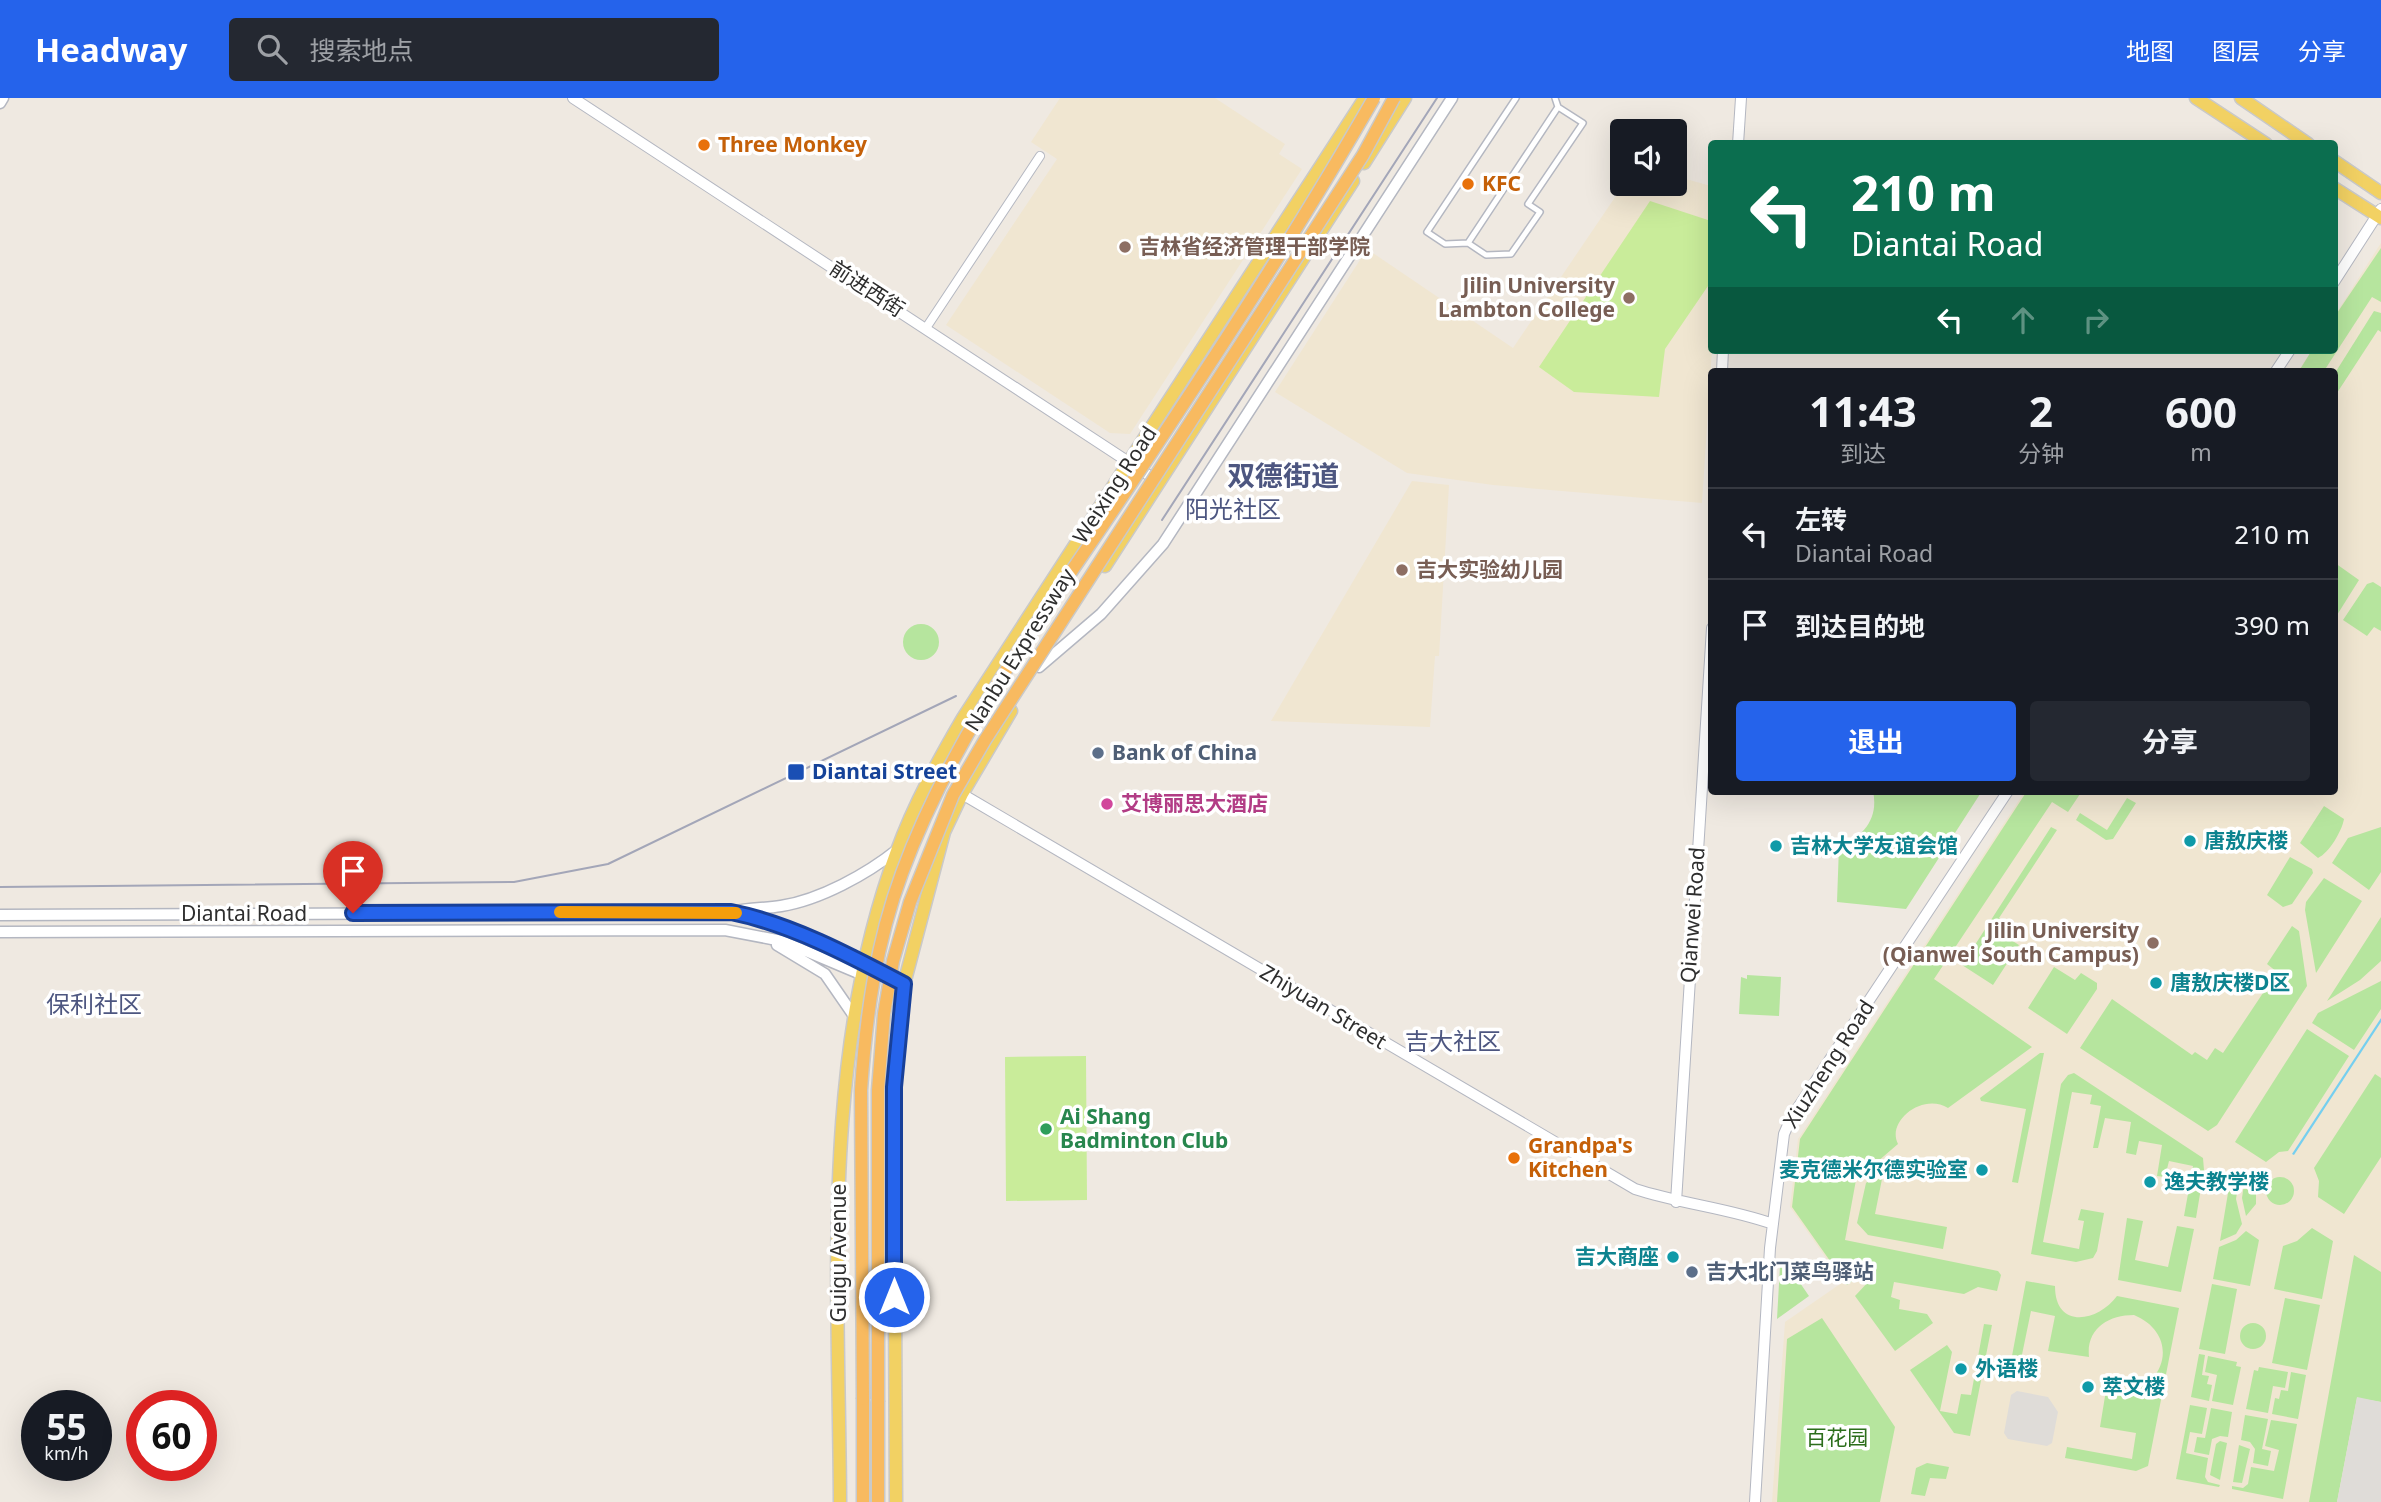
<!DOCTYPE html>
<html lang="zh">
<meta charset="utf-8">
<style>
body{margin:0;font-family:"Noto Sans","Noto Sans SC",sans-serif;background:#242831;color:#f1f3f6;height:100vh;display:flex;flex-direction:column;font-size:26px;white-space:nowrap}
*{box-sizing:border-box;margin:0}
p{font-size:23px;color:#9ea1a6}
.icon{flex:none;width:38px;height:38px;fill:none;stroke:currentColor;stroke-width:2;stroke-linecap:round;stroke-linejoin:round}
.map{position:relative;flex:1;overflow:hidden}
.side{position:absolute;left:1708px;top:270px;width:630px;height:427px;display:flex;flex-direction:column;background:#171b24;border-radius:7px;box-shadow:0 7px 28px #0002}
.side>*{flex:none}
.banner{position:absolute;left:1708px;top:42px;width:630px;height:214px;border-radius:7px;box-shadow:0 7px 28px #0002;background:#0b6e4f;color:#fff;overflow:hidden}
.fabs{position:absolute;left:1610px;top:21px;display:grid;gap:14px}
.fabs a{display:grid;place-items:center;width:77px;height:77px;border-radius:7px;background:#171b24;box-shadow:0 7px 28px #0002;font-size:35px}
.speed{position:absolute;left:21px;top:1292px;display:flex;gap:14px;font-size:35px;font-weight:700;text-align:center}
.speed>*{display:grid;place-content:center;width:91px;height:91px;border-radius:50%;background:#171b24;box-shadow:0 7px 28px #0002;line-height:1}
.speed small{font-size:18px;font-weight:400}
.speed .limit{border:10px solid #d22;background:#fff;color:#111}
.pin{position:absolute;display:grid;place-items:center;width:60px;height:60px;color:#fff;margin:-72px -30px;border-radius:50% 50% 50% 0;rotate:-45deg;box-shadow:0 0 7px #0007}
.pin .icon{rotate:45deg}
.me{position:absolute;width:77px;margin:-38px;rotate:0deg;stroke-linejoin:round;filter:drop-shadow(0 0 5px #0008)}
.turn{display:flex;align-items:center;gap:24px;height:147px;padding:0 28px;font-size:32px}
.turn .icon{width:91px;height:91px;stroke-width:2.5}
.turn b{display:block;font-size:49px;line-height:60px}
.lanes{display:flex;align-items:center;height:66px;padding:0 28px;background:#0003;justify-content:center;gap:35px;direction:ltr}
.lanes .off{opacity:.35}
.eta{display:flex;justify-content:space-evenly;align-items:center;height:119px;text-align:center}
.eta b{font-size:42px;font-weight:700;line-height:49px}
.primary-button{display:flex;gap:14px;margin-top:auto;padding:14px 28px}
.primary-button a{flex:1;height:80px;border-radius:7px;background:#2563eb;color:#fff;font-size:28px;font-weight:700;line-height:80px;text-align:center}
.primary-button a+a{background:#242831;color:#f1f3f6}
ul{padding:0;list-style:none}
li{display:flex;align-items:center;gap:21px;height:91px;padding:0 28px;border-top:2px solid #363941}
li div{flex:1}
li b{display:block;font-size:26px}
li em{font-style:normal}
header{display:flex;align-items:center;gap:42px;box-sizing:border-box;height:98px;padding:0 35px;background:#2563eb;color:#fff}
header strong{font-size:33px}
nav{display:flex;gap:38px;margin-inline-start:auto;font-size:24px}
.search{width:490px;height:63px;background:#242831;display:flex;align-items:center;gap:18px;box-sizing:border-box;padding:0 24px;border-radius:7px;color:#9ea1a6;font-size:26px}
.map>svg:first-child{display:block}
.education{fill:#f0e6d1}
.green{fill:#b6e59e}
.pitch{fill:#c9ec9a}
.plaza{fill:#dfdcd8}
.water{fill:#75cff0}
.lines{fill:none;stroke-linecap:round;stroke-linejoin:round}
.pedestrian-casing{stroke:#b4b7c1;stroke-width:8}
.minor-casing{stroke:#b4b7c1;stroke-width:10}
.tertiary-casing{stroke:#b4b7c1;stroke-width:12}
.secondary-casing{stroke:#b4b7c1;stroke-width:13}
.primary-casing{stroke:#c9c9c9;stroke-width:15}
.trunk-casing{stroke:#c9c9c9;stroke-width:15}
.pedestrian{stroke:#fff;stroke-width:5}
.minor{stroke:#fff;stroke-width:8}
.tertiary{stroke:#fff;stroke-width:10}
.secondary{stroke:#fff;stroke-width:10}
.primary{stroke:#f2d163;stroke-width:12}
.trunk{stroke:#f8ba60;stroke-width:12}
.tram{stroke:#a3a6b8;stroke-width:2}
.trunk-bridge-casing{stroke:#c9c9c9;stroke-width:15;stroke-linecap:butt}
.trunk-bridge{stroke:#f8ba60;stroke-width:12}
.route-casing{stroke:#184099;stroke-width:18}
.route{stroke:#2563eb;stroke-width:12}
.slow{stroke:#f59e0b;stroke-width:12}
.food-dot{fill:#e8710a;stroke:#fff;stroke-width:2.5}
.education-dot{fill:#8d6e63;stroke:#fff;stroke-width:2.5}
.service-dot{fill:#5c6f8a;stroke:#fff;stroke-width:2.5}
.transit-dot{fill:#1a4fb4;stroke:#fff;stroke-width:2.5}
.hotel-dot{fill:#d1479c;stroke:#fff;stroke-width:2.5}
.culture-dot{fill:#0f9aa8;stroke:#fff;stroke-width:2.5}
.leisure-dot{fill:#2e9e5b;stroke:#fff;stroke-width:2.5}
.labels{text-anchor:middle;stroke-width:7;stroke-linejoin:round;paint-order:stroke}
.food-label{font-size:21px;font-weight:bold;fill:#c56008;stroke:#fff;text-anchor:start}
.education-label{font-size:21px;font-weight:bold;fill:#785e54;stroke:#fff;text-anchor:start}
.street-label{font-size:21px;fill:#2e2e2e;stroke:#fff}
.service-label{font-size:21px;font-weight:bold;fill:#4e5e75;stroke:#fff;text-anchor:start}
.transit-label{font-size:21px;font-weight:bold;fill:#164399;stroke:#fff;text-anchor:start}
.hotel-label{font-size:21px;font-weight:bold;fill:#b23c85;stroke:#fff;text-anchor:start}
.culture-label{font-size:21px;font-weight:bold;fill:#0d838f;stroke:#fff;text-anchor:start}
.leisure-label{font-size:21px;font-weight:bold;fill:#27864d;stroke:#fff;text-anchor:start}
.park-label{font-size:21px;fill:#2c6e1b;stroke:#fff}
.quarter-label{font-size:24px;fill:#4d5680;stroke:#fff}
.district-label{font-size:28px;font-weight:bold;fill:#4d5680;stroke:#fff}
</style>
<header>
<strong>Headway</strong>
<div class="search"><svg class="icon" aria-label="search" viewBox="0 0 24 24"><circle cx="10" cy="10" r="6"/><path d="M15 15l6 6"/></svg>搜索地点</div>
<nav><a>地图</a><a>图层</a><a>分享</a></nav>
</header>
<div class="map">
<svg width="2381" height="1404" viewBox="0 0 2381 1404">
<rect width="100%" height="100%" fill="#efe9e1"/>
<path class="education" d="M1060,0H1215L1285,46L1279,56L1302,71L1130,336L1110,335L946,227L1057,61L1031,44Z
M1675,78L1711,88L1712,252L1702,405L1493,387L1407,375L1275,294L1367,151L1513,250L1624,86H1675Z
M2381,145V1404H1772L1785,1224L1843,1184L1790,1109L1798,1041L2025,693H2334V273H2298L2312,252H2334L2335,217Z
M1412,383L1449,387L1439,558H1435L1430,629L1271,623Z"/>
<path class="green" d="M2381,150V204L2372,199L2324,273H2299L2312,252H2334L2335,218Z
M2374,213L2381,215V234L2378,232L2335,298V275Z
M2335,465L2359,482L2337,517L2334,515Z
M2373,484L2381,489V533L2374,529L2367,538L2343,522L2367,486Z
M903 544a18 18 0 1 1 36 0a18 18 0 1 1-36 0Z
M1873,693H1982L1906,811L1837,804L1839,748C1863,739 1879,721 1873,693Z
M2027,693H2082L2068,714L2052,704L1934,881L2032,949L1948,1010C1923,994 1886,1023 1898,1046L1856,1082L1845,1142L1998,1173L2001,1177L1997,1193L1978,1189L1964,1196L1894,1184L1891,1199L1900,1202L1899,1211L1927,1216L1933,1225L1895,1253L1855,1198L1870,1182L1872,1175L1867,1173L1847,1187L1792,1109L1800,1041Z
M2127,700L2136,705L2113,741L2106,742L2076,722L2080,715L2107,732Z
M2324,708L2344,721C2342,733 2329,755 2318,760L2300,745Z
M2051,729L2057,732L1999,820L2009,827L2003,837L2019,847L1993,887L1962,867Z
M2381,729V774L2369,792L2332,765L2348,740Z
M2290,759L2312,771L2313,775L2292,806L2283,809L2267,797Z
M2324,780L2362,803L2316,875L2305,812L2306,804Z
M2381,819V863L2360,882L2327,903Z
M2292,828L2299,833L2307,888L2217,1027L2208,1033L2080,950L2112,901L2192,957L2195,954L2207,962L2215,950L2223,955L2277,874L2267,866Z
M2054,869L2075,882L2081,875L2097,885V891L2067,936L2028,910Z
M1747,877L1781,879L1779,918L1739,916L1741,879L1747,881Z
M2381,883V911L2354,952L2312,925L2318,915Z
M2307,931L2349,958L2288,1053L2279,1054L2266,1064L2235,1044Z
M2040,955H2044L2018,1085L2012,1084L2026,1011L1981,1003L1980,1000Z
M2074,975L2203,1060L2204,1072L2196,1120L2184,1118L2193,1068L2169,1063L2165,1079L2157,1078L2162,1047L2139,1043L2136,1057L2126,1055L2131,1024L2105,1020L2098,1050H2093L2101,1008L2090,1006L2092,997L2072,994L2043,1144L2079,1151L2084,1123L2078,1122L2081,1111L2104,1115L2097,1153L2093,1160L2076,1164L2031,1156L2061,986L2068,977Z
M2375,976L2381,980V1059L2344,1116L2318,1099L2319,1083L2314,1070Z
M1880,1073L1883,1076L1875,1116L1947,1129L1943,1151L1868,1137L1857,1125L1866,1085Z
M2231,1077L2239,1083L2236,1101L2242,1126L2236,1136L2220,1143Z
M2266 1093a14 14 0 1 1 28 0a14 14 0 1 1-28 0Z
M2244,1086L2256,1095V1106L2246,1118L2242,1100Z
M2127,1120L2143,1123L2135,1162L2168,1169L2177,1128L2194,1131L2181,1194L2118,1182Z
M2312,1130L2333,1143L2322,1201L2274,1191L2283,1148L2297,1143Z
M2246,1133L2259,1142L2250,1188L2213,1181L2219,1149L2236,1142Z
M2354,1157L2381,1174V1304L2357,1300L2337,1404H2309Z
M1785,1163L1809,1198L1777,1221L1780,1168Z
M2026,1183L2055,1188C2055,1232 2098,1224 2117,1198L2179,1210L2148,1368L2136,1373L2065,1360L2067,1349L2132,1361L2136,1335L2100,1329L2107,1286C2157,1309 2189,1240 2134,1217C2108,1217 2086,1231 2089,1259L2048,1253L2055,1218L2031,1213L2018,1276L2009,1274Z
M2212,1186L2237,1191L2225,1256L2199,1251Z
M2285,1200L2320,1207L2307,1272L2272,1265Z
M1822,1220L1895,1329L1880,1404H1777L1787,1241Z
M2240 1238a13 13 0 1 1 26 0a13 13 0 1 1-26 0Z
M1984,1226L1992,1227L1970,1338L1954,1335L1910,1272L1947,1247L1952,1254L1940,1313L1957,1316L1961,1296L1971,1297Z
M2199,1256L2205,1257L2202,1277L2209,1278L2207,1286L2212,1287L2209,1303L2191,1299Z
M2208,1258L2237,1264L2236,1268L2241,1269L2233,1307L2212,1303L2217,1277L2205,1274Z
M2259,1269L2288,1274L2285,1290L2273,1288L2268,1315L2246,1311L2254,1272L2258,1273Z
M2291,1274L2306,1277L2298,1321L2272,1316L2275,1300L2279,1301L2281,1292L2288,1293Z
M2190,1307L2207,1310L2202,1336L2190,1334L2186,1355L2208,1360L2205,1379L2208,1384L2220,1387L2219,1389L2176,1381Z
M2211,1310L2232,1314L2228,1339L2220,1338L2212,1341L2209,1357L2194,1354L2197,1339L2205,1340Z
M2245,1317L2268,1321L2262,1351L2271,1353L2268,1368L2253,1365L2255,1351L2250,1344L2241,1342Z
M2271,1322L2297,1326L2283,1401L2232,1391V1388L2243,1390L2248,1386L2251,1369L2274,1373L2279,1352L2265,1348Z
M2220,1343L2227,1345L2220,1382L2210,1377L2216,1346Z
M2239,1347L2250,1351L2242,1385L2233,1384Z
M1927,1365L1949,1369L1946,1381L1930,1380L1925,1398L1911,1396L1916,1370Z"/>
<path class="pitch" d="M1650,103L1711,123L1708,188L1665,251L1659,299L1574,294L1539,269Z
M1086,958L1087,1102L1006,1103L1005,959Z"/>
<path class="plaza" d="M2017,1293L2048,1299L2058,1314L2052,1345L2047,1348L2008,1341L2004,1335L2011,1297Z
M2357,1299L2381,1304V1404H2337Z"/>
<path class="water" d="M2381,920V924L2294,1057L2292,1056Z"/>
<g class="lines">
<g class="pedestrian-casing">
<path id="pedestrian" d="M1516,0L1427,134L1445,146L1468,145L1558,9L1555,0
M1468,145L1486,157L1511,156L1540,114L1528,106L1583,25L1558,9"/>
</g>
<g class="minor-casing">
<path id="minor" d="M926,230L1040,58"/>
</g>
<g class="tertiary-casing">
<path id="tertiary" d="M573,0L1159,384
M1738,46L1741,0
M2334,184L2381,111
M1722,273L1723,252
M2276,273L2290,252
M962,696L1635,1091C1681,1106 1728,1110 1773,1126
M1676,1104L1712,530
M1755,1404L1770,1150L1784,1036L1791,1020L2008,693"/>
</g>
<g class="secondary-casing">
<path id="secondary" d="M0,5L3,0
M1039,569L1101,516L1163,446L1452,0
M733,814C749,809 764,811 781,808C820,802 867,776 897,752
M0,817L731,814C791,826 851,858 904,886
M0,834L725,832L782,843L870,880
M777,847L825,876L854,918"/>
</g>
<g class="primary-casing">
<path id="primary" d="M2196,0L2266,46
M2241,0L2308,46
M2334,63L2381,95
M1364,65L1405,0
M2334,90L2381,120
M1105,468L1353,83
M840,1404C839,1188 820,959 897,753C914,706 938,663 963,620L1365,0
M896,1404L894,989L904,886L944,734L962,696L1011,613"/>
</g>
<g class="trunk-casing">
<path id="trunk" d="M878,1304V1404
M863,1404V1301"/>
</g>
<use href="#pedestrian" class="pedestrian"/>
<use href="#minor" class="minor"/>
<use href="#tertiary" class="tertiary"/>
<use href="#secondary" class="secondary"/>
<use href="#primary" class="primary"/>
<use href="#trunk" class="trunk"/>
<path class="tram" d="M1162,422L1437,0
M0,789L514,784L608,766L956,598"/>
<g class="trunk-bridge-casing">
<path id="trunk-bridge" d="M863,1301L861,992C866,918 876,845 902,775C954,633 1049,509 1132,384C1215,259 1299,131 1374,0
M878,1304V992L884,916L893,863L910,804L953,697L985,642L1363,57L1394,0"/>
</g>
<use href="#trunk-bridge" class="trunk-bridge"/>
</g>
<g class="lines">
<g class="route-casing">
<path id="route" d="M353,815L731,814C791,826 851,858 904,886L894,989V1199"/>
</g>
<use href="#route" class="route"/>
<path class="slow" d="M560,814L736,815"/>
</g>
<g class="food-dot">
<circle cx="704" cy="47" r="7"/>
<circle cx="1468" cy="86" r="7"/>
<circle cx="1514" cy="1060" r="7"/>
</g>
<g class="education-dot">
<circle cx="1125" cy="149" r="7"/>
<circle cx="1629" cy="200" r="7"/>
<circle cx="1402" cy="472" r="7"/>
<circle cx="2153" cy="845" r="7"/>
</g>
<g class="service-dot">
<circle cx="1098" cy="655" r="7"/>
<circle cx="1692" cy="1174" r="7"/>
</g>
<rect class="transit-dot" x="787" y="665" width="18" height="18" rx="3.5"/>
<circle class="hotel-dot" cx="1107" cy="706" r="7"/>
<g class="culture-dot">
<circle cx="2190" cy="743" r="7"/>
<circle cx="1776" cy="748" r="7"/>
<circle cx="2156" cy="885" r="7"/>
<circle cx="1982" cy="1072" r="7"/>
<circle cx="2150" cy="1084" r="7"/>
<circle cx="1673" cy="1159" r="7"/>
<circle cx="1961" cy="1271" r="7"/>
<circle cx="2088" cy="1289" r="7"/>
</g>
<circle class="leisure-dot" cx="1046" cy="1031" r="7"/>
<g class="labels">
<g class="food-label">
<text x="718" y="54">Three Monkey</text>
<text x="1482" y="93">KFC</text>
<text x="1528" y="1055">Grandpa's<tspan x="1528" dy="24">Kitchen</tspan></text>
</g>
<g class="education-label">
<text x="1139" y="156">吉林省经济管理干部学院</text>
<text x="1615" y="195" text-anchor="end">Jilin University<tspan x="1615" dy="24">Lambton College</tspan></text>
<text x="1416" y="479">吉大实验幼儿园</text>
<text x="2139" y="840" text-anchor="end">Jilin University<tspan x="2139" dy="24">(Qianwei South Campus)</tspan></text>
</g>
<g class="street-label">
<text transform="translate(867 191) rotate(33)" y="7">前进西街</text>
<text transform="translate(1115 387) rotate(-57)" y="7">Weixing Road</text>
<text transform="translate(1020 552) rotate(-58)" y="7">Nanbu Expressway</text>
<text x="244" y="823">Diantai Road</text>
<text transform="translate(1693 817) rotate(-86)" y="7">Qianwei Road</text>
<text transform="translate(1323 909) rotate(31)" y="7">Zhiyuan Street</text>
<text transform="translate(1829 966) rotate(-57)" y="7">Xiuzheng Road</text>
<text transform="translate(839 1155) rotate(-90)" y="7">Guigu Avenue</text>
</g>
<g class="service-label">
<text x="1112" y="662">Bank of China</text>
<text x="1706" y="1181">吉大北门菜鸟驿站</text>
</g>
<g class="transit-label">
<text x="812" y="681">Diantai Street</text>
</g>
<g class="hotel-label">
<text x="1121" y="713">艾博丽思大酒店</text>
</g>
<g class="culture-label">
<text x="2204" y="750">唐敖庆楼</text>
<text x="1790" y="755">吉林大学友谊会馆</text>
<text x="2170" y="892">唐敖庆楼D区</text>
<text x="1968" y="1079" text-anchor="end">麦克德米尔德实验室</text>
<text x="2164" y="1091">逸夫教学楼</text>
<text x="1659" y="1166" text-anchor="end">吉大商座</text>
<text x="1975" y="1278">外语楼</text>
<text x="2102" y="1296">萃文楼</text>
</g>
<g class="leisure-label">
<text x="1060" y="1026">Ai Shang<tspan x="1060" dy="24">Badminton Club</tspan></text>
</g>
<g class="park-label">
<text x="1837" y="1347">百花园</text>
</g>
<g class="quarter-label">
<text x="1233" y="420">阳光社区</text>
<text x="94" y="915">保利社区</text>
<text x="1453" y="952">吉大社区</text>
</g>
<g class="district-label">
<text x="1283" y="388">双德街道</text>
</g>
</g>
</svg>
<div class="fabs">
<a><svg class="icon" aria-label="sound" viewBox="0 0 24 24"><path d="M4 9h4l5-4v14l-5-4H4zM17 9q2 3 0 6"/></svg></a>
</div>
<div class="speed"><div>55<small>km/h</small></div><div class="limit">60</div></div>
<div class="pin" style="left:353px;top:815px;background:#d93025"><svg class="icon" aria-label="arrive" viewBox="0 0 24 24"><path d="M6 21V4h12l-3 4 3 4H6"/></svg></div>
<svg class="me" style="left:894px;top:1199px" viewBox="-20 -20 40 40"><circle r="17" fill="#2563eb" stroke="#fff" stroke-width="3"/><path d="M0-11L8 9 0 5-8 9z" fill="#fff"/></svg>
<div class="banner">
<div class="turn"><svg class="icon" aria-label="left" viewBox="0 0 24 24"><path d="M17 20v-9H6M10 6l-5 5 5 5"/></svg><div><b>210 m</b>Diantai Road</div></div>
<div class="lanes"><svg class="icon" aria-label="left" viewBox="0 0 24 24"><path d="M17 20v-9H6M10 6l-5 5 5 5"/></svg><svg class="icon off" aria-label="ahead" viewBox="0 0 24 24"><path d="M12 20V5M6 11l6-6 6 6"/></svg><svg class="icon off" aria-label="right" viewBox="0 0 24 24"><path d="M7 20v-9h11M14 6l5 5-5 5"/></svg></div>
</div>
<section class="side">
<div class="eta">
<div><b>11:43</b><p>到达</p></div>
<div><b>2</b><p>分钟</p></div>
<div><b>600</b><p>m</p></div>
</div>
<ul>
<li><svg class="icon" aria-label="left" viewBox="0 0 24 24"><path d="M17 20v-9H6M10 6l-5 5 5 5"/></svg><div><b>左转</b><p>Diantai Road</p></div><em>210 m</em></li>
<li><svg class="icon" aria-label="arrive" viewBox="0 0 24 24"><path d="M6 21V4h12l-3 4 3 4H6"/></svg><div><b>到达目的地</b></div><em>390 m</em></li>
</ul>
<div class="primary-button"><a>退出</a><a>分享</a></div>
</section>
</div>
